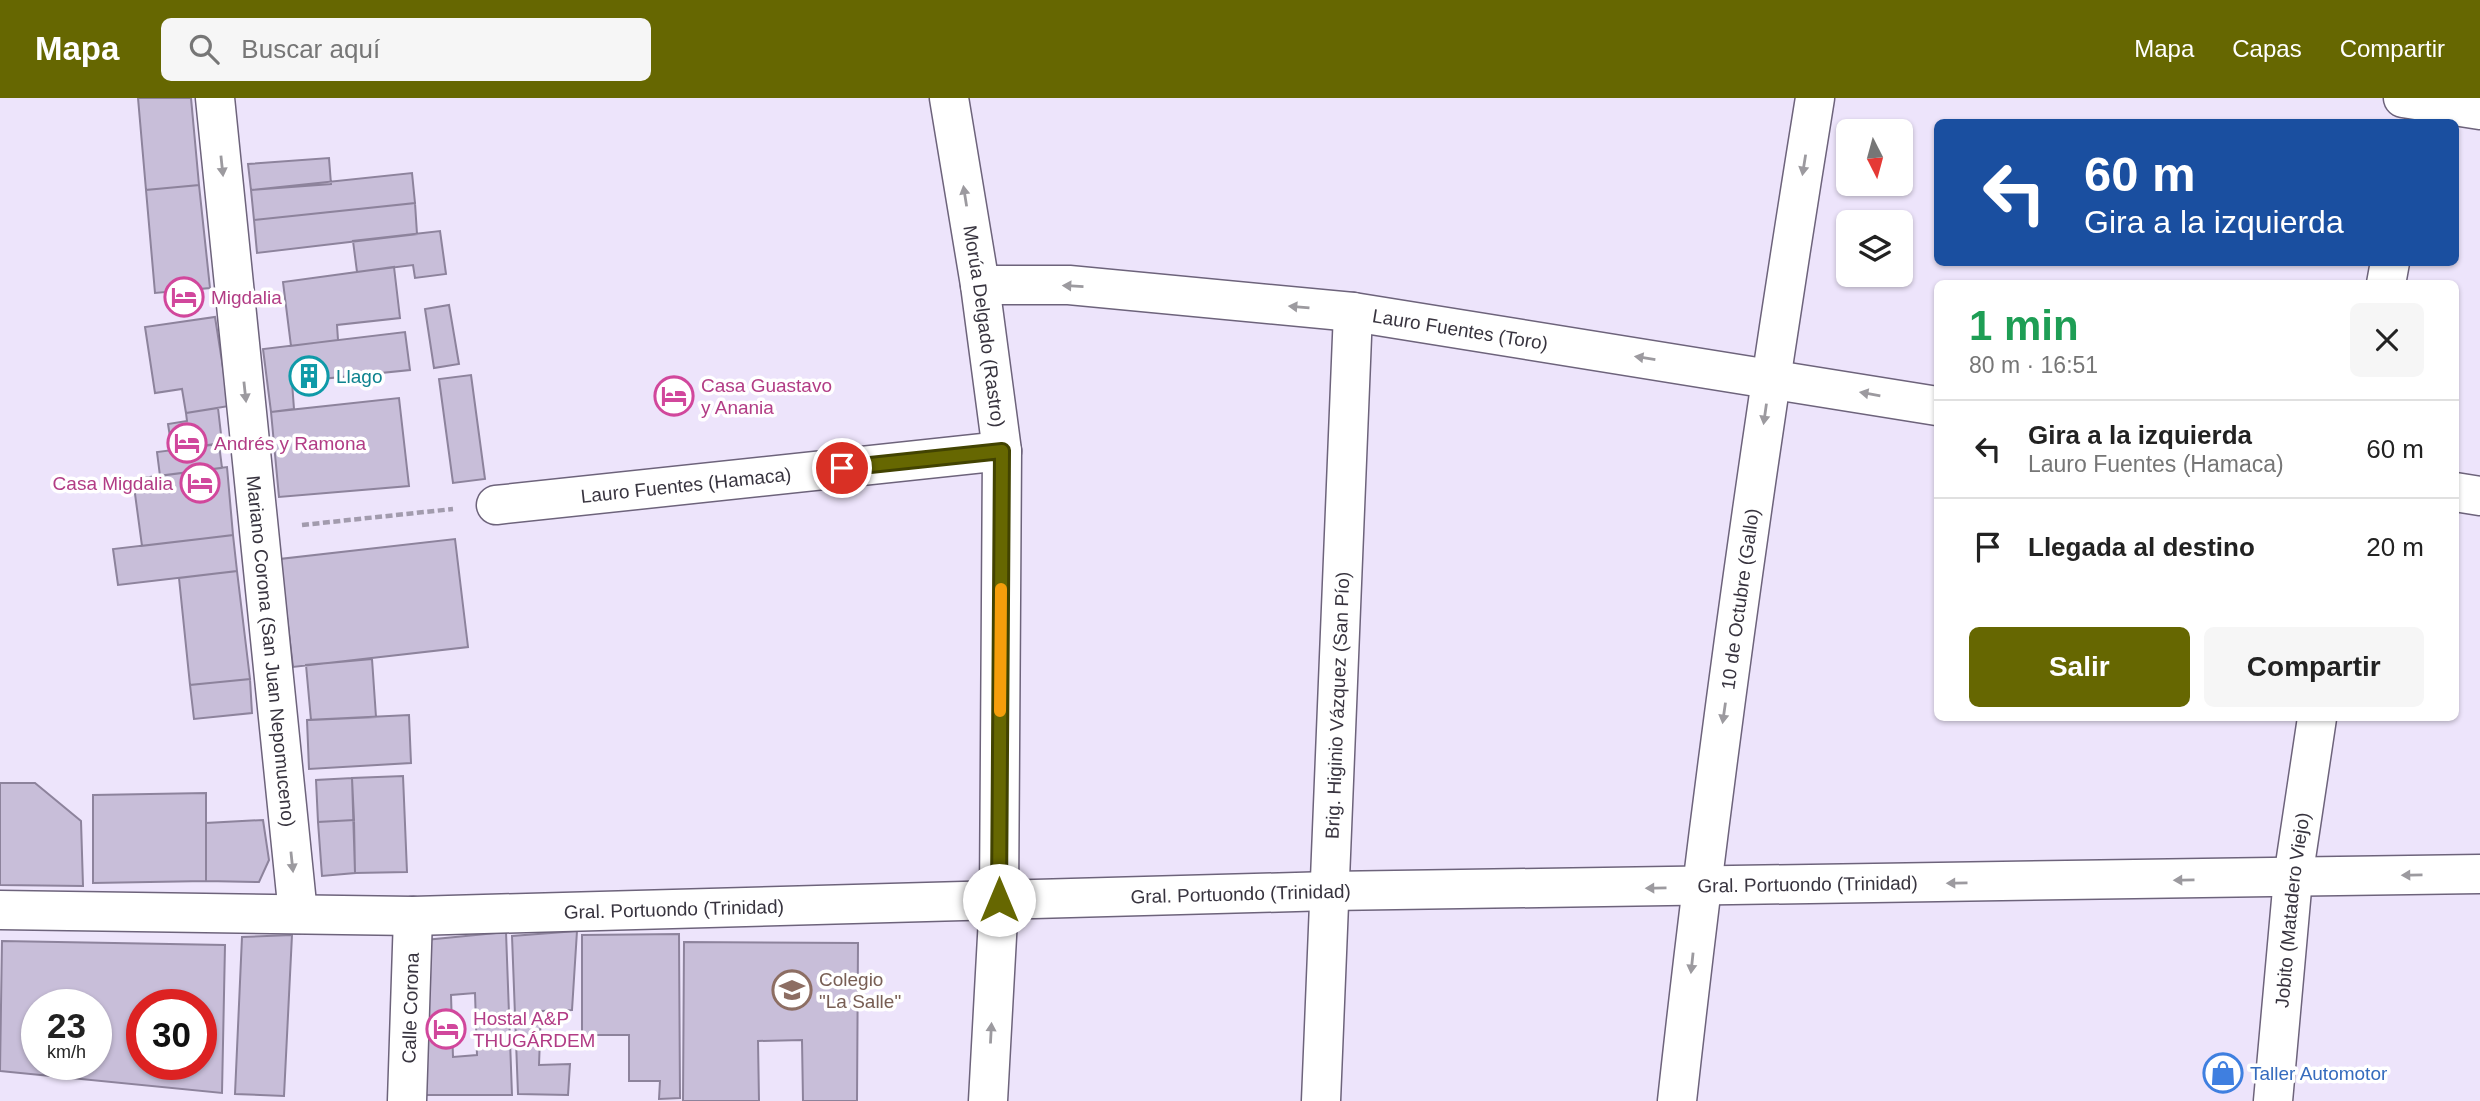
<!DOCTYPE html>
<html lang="es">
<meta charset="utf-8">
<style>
body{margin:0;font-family:Helvetica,sans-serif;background:#f6f6f6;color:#222;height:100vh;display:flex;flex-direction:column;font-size:26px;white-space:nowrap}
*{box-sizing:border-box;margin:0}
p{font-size:23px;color:#767676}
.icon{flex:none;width:38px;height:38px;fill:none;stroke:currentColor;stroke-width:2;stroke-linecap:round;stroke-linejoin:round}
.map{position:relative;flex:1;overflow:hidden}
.drawer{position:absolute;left:1934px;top:182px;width:525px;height:441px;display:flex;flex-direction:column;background:#fff;border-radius:10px;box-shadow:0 2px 5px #0004}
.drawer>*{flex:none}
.guide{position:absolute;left:1934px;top:21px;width:525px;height:147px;border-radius:10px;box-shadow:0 2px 5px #0004;background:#1a4fa0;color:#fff;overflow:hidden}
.needle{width:46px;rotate:174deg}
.fabs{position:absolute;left:1836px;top:21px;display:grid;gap:14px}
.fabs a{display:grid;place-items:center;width:77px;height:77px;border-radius:10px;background:#fff;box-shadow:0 2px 5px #0004;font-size:35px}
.speed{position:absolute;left:21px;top:891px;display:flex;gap:14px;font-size:35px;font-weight:700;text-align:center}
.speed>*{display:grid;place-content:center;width:91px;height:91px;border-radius:50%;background:#fff;box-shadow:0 2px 5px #0004;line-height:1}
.speed small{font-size:18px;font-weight:400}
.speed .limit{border:10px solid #d22;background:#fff;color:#111}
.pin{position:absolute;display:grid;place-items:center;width:60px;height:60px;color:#fff;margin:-30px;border:4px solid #fff;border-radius:50%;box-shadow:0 2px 7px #0007}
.me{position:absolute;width:77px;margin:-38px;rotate:0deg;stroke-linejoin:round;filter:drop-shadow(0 0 5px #0008)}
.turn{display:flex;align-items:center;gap:24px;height:147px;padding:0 35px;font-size:32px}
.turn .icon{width:91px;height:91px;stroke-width:2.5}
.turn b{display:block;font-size:49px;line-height:60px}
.round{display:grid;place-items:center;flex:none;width:74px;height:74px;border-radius:10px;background:#f6f6f6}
.head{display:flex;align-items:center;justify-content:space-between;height:119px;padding:0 35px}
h1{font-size:42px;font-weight:700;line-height:52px;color:#1e9e55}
.button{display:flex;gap:14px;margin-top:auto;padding:14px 35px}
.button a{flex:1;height:80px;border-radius:10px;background:#666701;color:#fff;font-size:28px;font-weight:700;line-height:80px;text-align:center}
.button a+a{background:#f6f6f6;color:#222}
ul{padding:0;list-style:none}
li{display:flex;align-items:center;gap:21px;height:98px;padding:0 35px;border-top:2px solid #e0e0e0}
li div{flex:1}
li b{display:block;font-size:26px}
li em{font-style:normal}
header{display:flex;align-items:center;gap:42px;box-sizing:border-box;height:98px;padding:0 35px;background:#666701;color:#fff}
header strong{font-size:33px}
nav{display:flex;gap:38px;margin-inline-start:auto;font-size:24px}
.search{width:490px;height:63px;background:#f6f6f6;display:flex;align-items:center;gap:18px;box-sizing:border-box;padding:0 24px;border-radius:10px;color:#767676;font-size:26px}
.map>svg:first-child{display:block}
.building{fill:#c8bed9;stroke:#8d839c;stroke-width:2;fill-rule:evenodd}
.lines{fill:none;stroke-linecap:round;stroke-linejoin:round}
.street-casing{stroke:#6d637b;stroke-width:41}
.secondary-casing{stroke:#6d637b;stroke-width:41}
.path{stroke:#a29bad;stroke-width:4.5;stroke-dasharray:7 3.5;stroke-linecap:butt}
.street{stroke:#fff;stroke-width:38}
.secondary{stroke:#fff;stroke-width:38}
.oneway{fill:#9c9a9f}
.route-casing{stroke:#424301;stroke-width:18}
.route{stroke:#666701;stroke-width:12}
.slow{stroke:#f59e0b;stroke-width:12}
.labels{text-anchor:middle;stroke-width:7;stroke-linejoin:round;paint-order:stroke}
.hotel-label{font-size:19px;fill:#b23c85;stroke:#fff;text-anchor:start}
.street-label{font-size:19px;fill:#38343f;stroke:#fff}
.culture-label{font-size:19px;fill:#0d838f;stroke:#fff;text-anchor:start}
.education-label{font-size:19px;fill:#785e54;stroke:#fff;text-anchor:start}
.shop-label{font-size:19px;fill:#366cbe;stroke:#fff;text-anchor:start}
</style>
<header>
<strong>Mapa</strong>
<div class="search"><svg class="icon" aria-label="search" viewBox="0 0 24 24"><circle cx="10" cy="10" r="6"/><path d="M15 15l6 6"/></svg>Buscar aquí</div>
<nav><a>Mapa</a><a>Capas</a><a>Compartir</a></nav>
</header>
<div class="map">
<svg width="2480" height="1003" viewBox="0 0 2480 1003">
<rect width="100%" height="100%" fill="#ede4fb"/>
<path class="building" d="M138,0H191L199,87L146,92Z
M329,60L331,86L251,92L248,66Z
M412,75L415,105L254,122L251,92Z
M199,87L210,190L155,195L146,92Z
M415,105L417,136L257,155L254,122Z
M440,133L446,176L415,180L413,167L357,174L353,143Z
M394,169L400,220L337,227L338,242L291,248L283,184Z
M449,207L459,266L434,270L425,211Z
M215,219L229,308L186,315L182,291L155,295L145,229Z
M405,234L410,272L292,284L294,311L271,314L263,251Z
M471,277L485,381L453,385L439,281Z
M399,300L409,388L279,399L271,314Z
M218,310L222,345L172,352L168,326L187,323L186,315Z
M219,346L222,370L160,378L157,354Z
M227,369L233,437L142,448L133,381Z
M233,437L237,473L118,487L113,451Z
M455,441L468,549L293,569L280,461Z
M237,473L250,581L190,587L179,480Z
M372,561L376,619L311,622L306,567Z
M250,581L252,615L194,621L190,587Z
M409,617L411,665L309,671L307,622Z
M403,678L407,774L355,775L352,680Z
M352,680L354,722L318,724L316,682Z
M0,685H35L81,723L83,788L0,787Z
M206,695V783L93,785V697Z
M263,722L269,762L259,784L206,783V725Z
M354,722L355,775L322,778L318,724Z
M577,833L572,912L541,913L539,967L570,966L568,997L518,996L512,838Z
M506,834L512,997H417L415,843ZM475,895L477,957L453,959L451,897Z
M679,836L680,1000L659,1001L660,983H629V937H582V837Z
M292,837L284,998L235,996L242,839Z
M2,843L225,847L222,995L0,973ZM149,903L201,906V966H142V906H149ZM37,906H96V966H37Z
M684,844L858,845L857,1003H803L802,942L758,943L759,1003H683Z"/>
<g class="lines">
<g class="street-casing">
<g id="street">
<path id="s1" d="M215,0L298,816"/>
<path id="s2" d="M949,0L980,187L1002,353L999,802L988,1003"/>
<path d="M2403,0L2480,12"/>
<path d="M2386,186L2390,164"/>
<path id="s3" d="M980,187H1069L1353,214L1937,308"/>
<path d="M2455,394L2480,398"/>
<path id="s4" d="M496,407L1002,353"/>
<path id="s5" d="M407,1003L413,818"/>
<path id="s6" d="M1321,1003L1353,214"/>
<path id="s7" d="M1677,1003C1714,667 1761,333 1815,0"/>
<path id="s8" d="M2273,1003L2293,780L2317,620"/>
</g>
</g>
<g class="secondary-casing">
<g id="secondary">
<path id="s9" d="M0,812L413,818L1330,793L2480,776"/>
</g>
</g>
<path class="path" d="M302,427L453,411"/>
<use href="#street" class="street"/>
<use href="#secondary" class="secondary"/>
</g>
<defs><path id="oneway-solid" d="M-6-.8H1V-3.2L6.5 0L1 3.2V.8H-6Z" transform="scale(1.75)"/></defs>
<g class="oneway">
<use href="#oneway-solid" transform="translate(1804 67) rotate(99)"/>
<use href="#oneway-solid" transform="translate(222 68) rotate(84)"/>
<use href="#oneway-solid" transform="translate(965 98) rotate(-99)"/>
<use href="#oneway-solid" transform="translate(1073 188) rotate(-177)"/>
<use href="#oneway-solid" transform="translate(1299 209) rotate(-175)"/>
<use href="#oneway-solid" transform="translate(1645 260) rotate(-171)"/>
<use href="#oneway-solid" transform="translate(245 294) rotate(84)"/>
<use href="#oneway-solid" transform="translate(1870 296) rotate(-170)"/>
<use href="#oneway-solid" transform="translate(1765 316) rotate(98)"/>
<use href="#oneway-solid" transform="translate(1724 615) rotate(98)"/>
<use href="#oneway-solid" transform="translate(292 764) rotate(84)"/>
<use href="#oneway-solid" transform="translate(2412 777) rotate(179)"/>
<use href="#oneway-solid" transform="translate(2184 782) rotate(179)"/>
<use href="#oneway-solid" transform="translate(1957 785) rotate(179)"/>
<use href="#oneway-solid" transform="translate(1656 790) rotate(179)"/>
<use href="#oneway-solid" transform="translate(1692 865) rotate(96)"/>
<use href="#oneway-solid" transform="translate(991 935) rotate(-87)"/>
</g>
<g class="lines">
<g class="route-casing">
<path id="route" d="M842,370L1002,353L999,802"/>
</g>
<use href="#route" class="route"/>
<path class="slow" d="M1000,613L1001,491"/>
</g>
<defs>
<g id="hotel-ring" transform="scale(2.0125)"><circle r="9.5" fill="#fff" stroke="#d1479c" stroke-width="1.5"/><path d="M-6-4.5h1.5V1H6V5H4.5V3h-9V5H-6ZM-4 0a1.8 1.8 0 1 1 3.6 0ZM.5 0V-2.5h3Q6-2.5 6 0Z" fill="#d1479c"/></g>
<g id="building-ring" transform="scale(2.0125)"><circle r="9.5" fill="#fff" stroke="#0f9aa8" stroke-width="1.5"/><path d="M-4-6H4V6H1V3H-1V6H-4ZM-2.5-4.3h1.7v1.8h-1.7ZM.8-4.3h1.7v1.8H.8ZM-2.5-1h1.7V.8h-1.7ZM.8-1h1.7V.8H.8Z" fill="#0f9aa8"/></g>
<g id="school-ring" transform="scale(2.0125)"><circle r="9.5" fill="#fff" stroke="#8d6e63" stroke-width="1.5"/><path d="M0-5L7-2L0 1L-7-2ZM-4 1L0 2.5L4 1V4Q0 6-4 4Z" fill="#8d6e63"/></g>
<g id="shop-ring" transform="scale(2.0125)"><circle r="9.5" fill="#fff" stroke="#3f7fe0" stroke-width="1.5"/><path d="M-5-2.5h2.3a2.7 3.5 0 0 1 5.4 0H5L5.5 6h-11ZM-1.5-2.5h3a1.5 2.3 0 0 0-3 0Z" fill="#3f7fe0"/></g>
</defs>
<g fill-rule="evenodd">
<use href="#hotel-ring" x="184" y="199"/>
<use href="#building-ring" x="309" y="278"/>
<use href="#hotel-ring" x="674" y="298"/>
<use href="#hotel-ring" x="187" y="345"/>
<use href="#hotel-ring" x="200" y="385"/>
<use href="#school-ring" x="792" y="892"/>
<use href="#hotel-ring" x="446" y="931"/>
<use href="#shop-ring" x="2223" y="975"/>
</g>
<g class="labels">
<g class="hotel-label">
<text x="211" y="206">Migdalia</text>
<text x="701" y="294">Casa Guastavo<tspan x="701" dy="22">y Anania</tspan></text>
<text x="214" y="352">Andrés y Ramona</text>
<text x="173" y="392" text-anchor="end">Casa Migdalia</text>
<text x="473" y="927">Hostal A&amp;P<tspan x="473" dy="22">THUGÁRDEM</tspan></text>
</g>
<g class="street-label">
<text dy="7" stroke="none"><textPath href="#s2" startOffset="231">Morúa Delgado (Rastro)</textPath></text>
<text dy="7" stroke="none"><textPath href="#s3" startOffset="483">Lauro Fuentes (Toro)</textPath></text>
<text dy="7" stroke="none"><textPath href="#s4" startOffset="191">Lauro Fuentes (Hamaca)</textPath></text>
<text dy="7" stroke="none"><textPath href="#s7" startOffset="506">10 de Octubre (Gallo)</textPath></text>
<text dy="7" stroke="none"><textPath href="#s1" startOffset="556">Mariano Corona (San Juan Nepomuceno)</textPath></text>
<text dy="7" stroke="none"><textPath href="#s6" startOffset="396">Brig. Higinio Vázquez (San Pío)</textPath></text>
<text dy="7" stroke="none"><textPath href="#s9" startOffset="1808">Gral. Portuondo (Trinidad)</textPath></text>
<text dy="7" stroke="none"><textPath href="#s9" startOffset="1241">Gral. Portuondo (Trinidad)</textPath></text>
<text dy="7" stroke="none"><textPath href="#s9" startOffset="674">Gral. Portuondo (Trinidad)</textPath></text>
<text dy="7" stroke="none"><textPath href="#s8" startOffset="192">Jobito (Matadero Viejo)</textPath></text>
<text dy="7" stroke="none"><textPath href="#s5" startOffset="93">Calle Corona</textPath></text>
</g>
<g class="culture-label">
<text x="336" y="285">Llago</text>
</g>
<g class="education-label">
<text x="819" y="888">Colegio<tspan x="819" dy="22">"La Salle"</tspan></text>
</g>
<g class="shop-label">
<text x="2250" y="982">Taller Automotor</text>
</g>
</g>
</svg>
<div class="fabs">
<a><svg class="needle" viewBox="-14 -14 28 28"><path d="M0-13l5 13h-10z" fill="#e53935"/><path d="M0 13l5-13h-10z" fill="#767676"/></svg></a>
<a><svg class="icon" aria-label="layers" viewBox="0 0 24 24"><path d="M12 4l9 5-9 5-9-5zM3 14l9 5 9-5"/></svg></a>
</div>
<div class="speed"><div>23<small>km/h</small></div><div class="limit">30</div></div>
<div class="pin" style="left:842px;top:370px;background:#d93025"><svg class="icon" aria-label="arrive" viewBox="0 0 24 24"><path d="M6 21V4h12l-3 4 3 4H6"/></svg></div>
<svg class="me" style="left:999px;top:802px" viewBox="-20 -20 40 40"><circle r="19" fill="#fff"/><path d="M0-13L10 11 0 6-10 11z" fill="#666701"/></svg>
<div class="guide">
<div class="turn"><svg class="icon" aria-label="left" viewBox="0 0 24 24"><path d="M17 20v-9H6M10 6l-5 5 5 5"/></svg><div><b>60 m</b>Gira a la izquierda</div></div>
</div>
<section class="drawer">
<div class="head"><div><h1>1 min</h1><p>80 m · 16:51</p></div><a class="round"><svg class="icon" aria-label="close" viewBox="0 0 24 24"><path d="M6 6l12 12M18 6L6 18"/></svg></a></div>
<ul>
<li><svg class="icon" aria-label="left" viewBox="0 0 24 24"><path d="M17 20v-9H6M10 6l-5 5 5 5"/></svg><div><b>Gira a la izquierda</b><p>Lauro Fuentes (Hamaca)</p></div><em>60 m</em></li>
<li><svg class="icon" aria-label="arrive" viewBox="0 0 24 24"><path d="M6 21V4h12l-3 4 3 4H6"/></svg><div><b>Llegada al destino</b></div><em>20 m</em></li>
</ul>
<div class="button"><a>Salir</a><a>Compartir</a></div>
</section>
</div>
